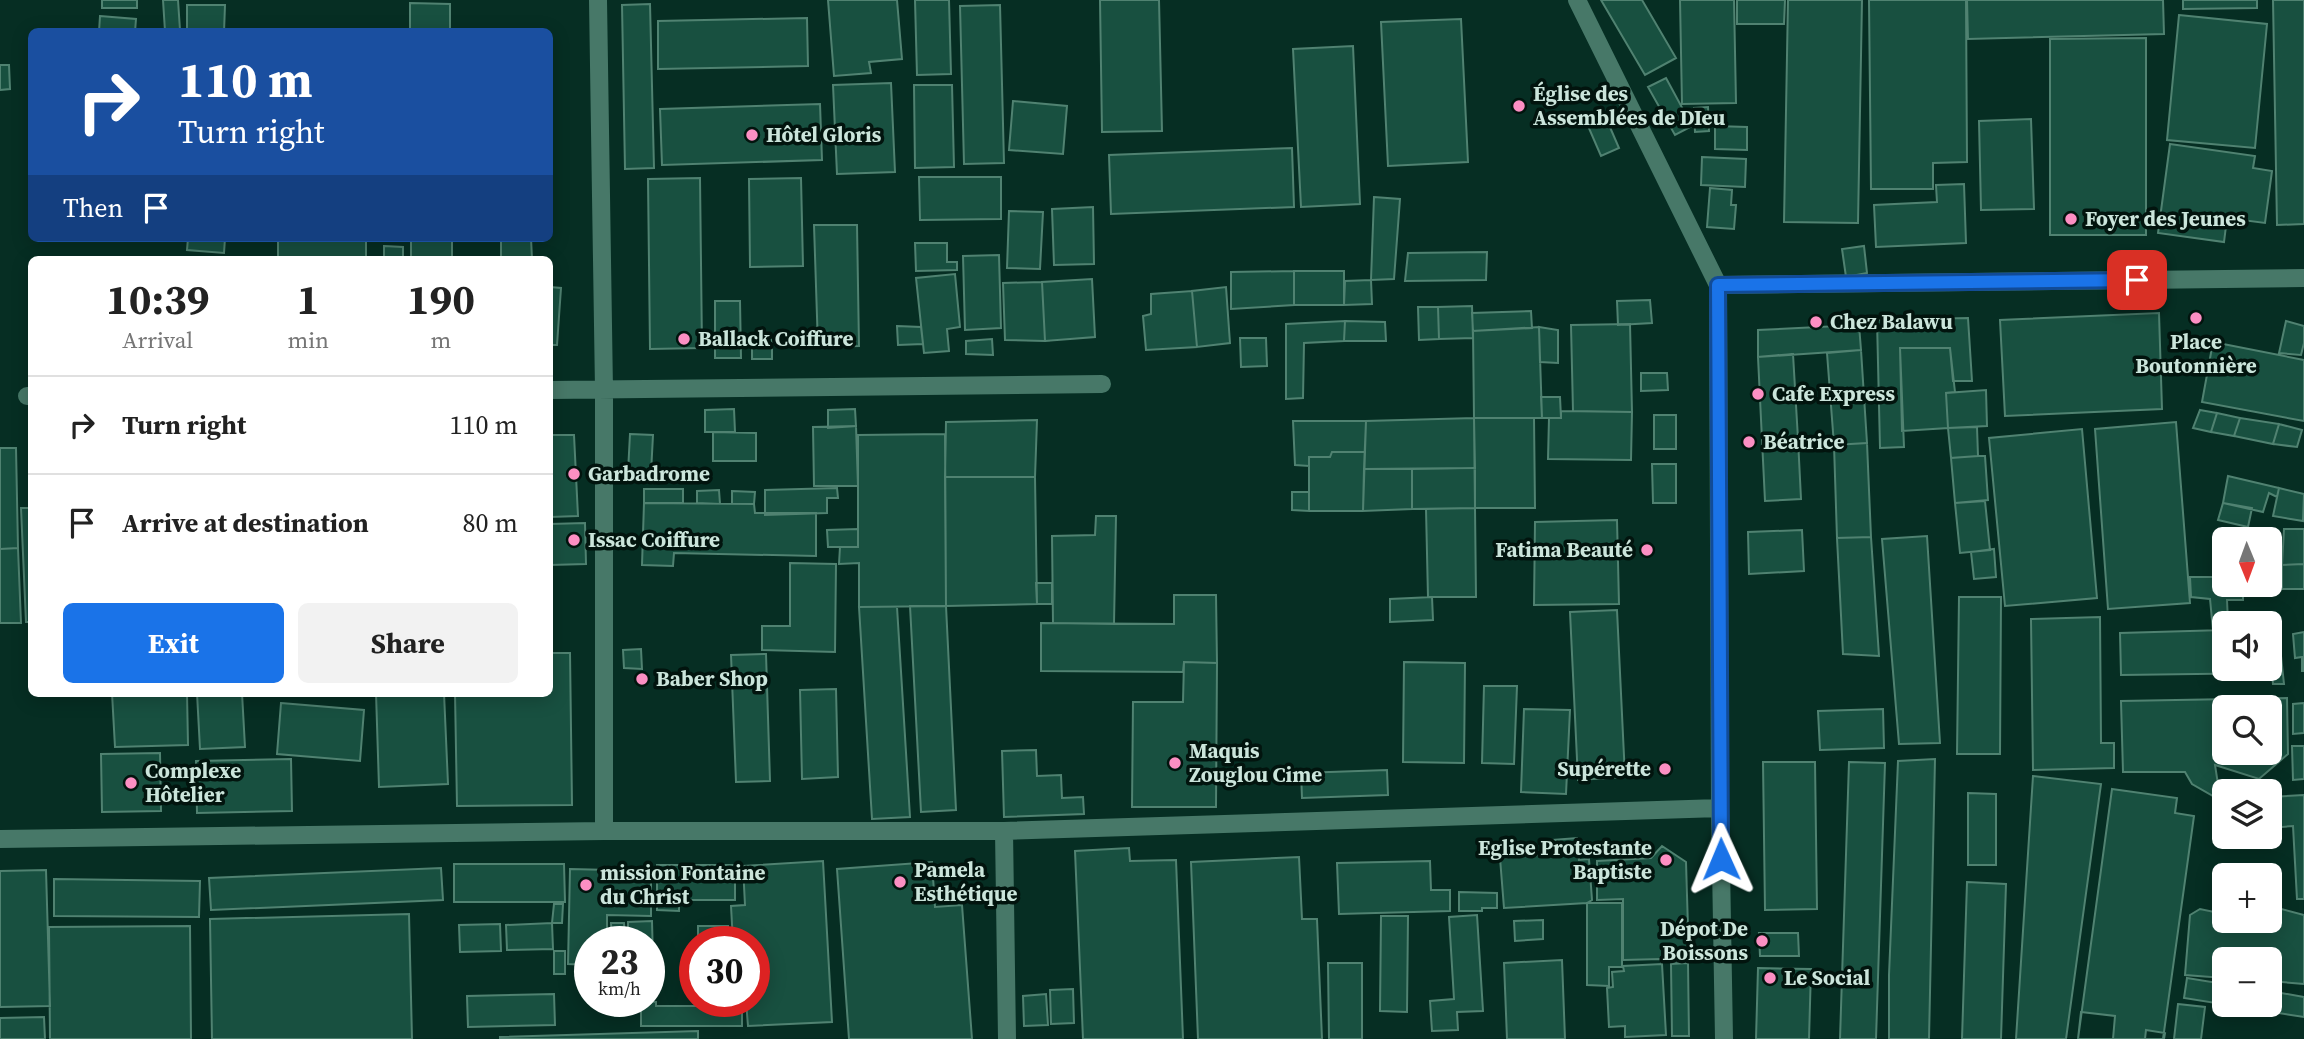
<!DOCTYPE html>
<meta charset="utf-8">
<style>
body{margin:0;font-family:"Source Serif 4",serif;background:#f2f2f2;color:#222;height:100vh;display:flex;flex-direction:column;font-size:26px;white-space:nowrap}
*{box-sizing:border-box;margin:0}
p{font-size:23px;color:#767676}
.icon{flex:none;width:38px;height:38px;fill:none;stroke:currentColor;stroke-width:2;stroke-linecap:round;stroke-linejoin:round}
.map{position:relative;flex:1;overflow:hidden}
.panel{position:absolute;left:28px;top:256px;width:525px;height:441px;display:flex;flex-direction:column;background:#fff;border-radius:10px;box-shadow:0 4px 18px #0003}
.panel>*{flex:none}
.guide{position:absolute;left:28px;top:28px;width:525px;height:214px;border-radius:10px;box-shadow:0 4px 18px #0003;background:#1a4fa0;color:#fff;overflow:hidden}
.needle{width:46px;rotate:179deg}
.fabs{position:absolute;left:2212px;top:527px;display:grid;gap:14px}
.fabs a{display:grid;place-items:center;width:70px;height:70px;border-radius:10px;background:#fff;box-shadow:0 4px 18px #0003;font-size:35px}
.speed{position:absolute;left:574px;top:926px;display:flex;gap:14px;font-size:35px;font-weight:700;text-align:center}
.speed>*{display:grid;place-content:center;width:91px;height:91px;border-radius:50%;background:#fff;box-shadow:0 4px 18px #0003;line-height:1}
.speed small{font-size:18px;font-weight:400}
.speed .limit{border:10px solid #d22;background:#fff;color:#111}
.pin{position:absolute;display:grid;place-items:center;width:60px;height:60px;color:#fff;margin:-30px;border-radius:14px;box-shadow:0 4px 10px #0006}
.me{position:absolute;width:77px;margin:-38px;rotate:359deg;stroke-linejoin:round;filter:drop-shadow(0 0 5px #0008)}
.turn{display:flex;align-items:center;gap:24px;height:147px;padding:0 35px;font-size:32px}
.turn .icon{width:91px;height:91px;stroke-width:2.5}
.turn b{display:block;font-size:49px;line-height:60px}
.then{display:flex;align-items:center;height:66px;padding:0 35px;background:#0003;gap:14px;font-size:26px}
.eta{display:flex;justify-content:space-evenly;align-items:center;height:119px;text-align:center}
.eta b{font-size:42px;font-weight:700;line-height:49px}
.primary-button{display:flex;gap:14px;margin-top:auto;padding:14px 35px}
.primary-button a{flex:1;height:80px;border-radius:10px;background:#1a73e8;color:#fff;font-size:28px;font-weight:700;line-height:80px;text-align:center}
.primary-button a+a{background:#f2f2f2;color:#222}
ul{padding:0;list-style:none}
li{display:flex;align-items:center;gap:21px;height:98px;padding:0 35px;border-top:2px solid #e0e0e0}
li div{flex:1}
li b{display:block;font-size:26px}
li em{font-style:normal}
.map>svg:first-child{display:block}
.building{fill:#185040;stroke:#508271;stroke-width:2;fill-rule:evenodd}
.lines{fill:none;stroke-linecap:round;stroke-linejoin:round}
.minor{stroke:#477868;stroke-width:18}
.route-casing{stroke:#114b97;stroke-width:18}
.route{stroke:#1a73e8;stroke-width:12}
.poi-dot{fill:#fc8fc3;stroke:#02140e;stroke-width:2.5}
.labels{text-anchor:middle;stroke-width:7;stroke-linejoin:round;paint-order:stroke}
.poi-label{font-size:21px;font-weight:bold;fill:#cbe5db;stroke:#02140e;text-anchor:start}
</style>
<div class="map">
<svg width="2304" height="1039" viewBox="0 0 2304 1039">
<rect width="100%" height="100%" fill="#062e23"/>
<path class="building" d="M102,0H137V8H102Z
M163,0H178L180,30L165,31Z
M828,0H897L902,59L869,62L871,73L834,76Z
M915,0H949L951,74L917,75Z
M1100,0H1159L1162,131L1102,132Z
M1601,0H1642L1676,58L1645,75Z
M1680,0H1734L1736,103L1682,104Z
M1737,0H1785L1784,24H1737Z
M1788,0H1862L1858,223L1784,222Z
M1869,0H1966L1967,162L1933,163V189H1871Z
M1967,0H2163L2164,34L1968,39Z
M2183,0H2257V8L2183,9Z
M2273,0H2304V224L2277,225Z
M410,3L450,4V32H410Z
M650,4L654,168L625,169L622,5Z
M187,5H225L224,32H187Z
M1000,5L1004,163L964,164L960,6Z
M2179,15L2267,24L2255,148L2167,140Z
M100,16L136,19L135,32H99Z
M807,18L808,66L658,69V21Z
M1461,19L1468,162L1388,166L1381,22Z
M2146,38V235H2050V39Z
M1353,46L1360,204L1301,207L1293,49Z
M0,65H9L10,89L0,90Z
M1666,78L1692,126L1675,135L1648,87Z
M891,83L895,172L837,174L833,85Z
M914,85H952L954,167L915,168Z
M1013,101L1067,106L1063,154L1009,150Z
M820,104L822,160L662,165L660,109Z
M1708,107L1709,131L1695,132L1694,108Z
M1606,118L1619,148L1601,156L1588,126Z
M2031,119L2034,209L1981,210L1979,121Z
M1715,126L1747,127V150L1715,149Z
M2170,144L2255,156L2253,168L2272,171L2265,223L2227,218L2224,242L2158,233Z
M1292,148L1294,207L1111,214L1109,155Z
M1702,157L1746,159L1745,187L1701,185Z
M919,177H1001V219L920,220Z
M700,178L702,348L650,349L648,179Z
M801,178L803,266L750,267L749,179Z
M1964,184L1966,243L1876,247L1874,205L1937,202L1936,185Z
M1710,188L1732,190L1731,205H1736L1734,229L1707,227Z
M1374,197L1400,199L1394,279L1371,280Z
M1093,207L1094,264L1054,265L1052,209Z
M1009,211L1043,212L1040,269L1007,268Z
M814,225H857L859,346L818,347Z
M188,238H225L224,253L187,250Z
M278,238H366V259H278Z
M411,238H452V259H411Z
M501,238H531L532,259H501Z
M915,243H947V262H957V270L916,271Z
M384,246L403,247V259H384Z
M1864,246L1867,273L1846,277L1842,249Z
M1487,252L1486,280L1405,281L1408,253Z
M999,255L1001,328L965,330L963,256Z
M1294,271V305L1231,309V272Z
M1294,271H1344V305H1294Z
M955,274L960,327L947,329L949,351L924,353L916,278Z
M1092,279L1095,337L1045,341L1042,282Z
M1371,280L1372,304L1344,305L1345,281Z
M1042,282L1045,341L1005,340L1003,283Z
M550,287L561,288L557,345H550Z
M1226,287L1230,343L1197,347L1192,291Z
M1192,291L1197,347L1146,350L1143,316L1151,314V294Z
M1650,300L1652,323L1618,325L1617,301Z
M715,301H740L741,358H715Z
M1472,306L1473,338L1439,339L1438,307Z
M1418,307H1438L1439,339L1419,340Z
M1531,311L1532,328L1473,331L1472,313Z
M2159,313L2162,409L2005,416L2000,320Z
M1968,318L1972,381H1953L1950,348H1900L1904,447L1880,448L1877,320Z
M1345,321L1385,322L1386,341H1344Z
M1345,321L1344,341L1304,343L1303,398L1286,399V324Z
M2286,321L2304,326V343L2301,355L2279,353Z
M1630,324L1632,412L1573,411L1571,325Z
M1859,325L1861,350L1758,357V330Z
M897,326L921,327L923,344L898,345Z
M1539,327L1558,330V363L1540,362Z
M1539,327L1542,418H1474L1473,331Z
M752,338H772V359H752Z
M1240,338H1266L1267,366L1241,367Z
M992,339L993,355L966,354V341Z
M2213,342L2304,360V421L2202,402Z
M1900,348H1950L1955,392L1946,393L1948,428L1902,431Z
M1861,350L1867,443L1834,445L1827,353Z
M1793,354L1798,439L1762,440L1758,357Z
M1641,373H1667L1668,390L1641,391Z
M1986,390L1987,426L1948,428L1946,393Z
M1541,397H1560L1561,418H1542Z
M734,409L735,432H705V410Z
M855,409L856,426L828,428V410Z
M2200,410L2217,413L2211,432L2193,428Z
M1561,411L1632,412L1631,460L1548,459L1549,418H1561Z
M2217,413L2240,418L2234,436L2211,432Z
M1654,415H1676V449H1654Z
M1474,418H1534L1535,508H1475Z
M1474,418L1475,468L1364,469L1366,421Z
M2240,418L2279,424L2273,444L2234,436Z
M1037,420L1035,477H945L946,422Z
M1293,421H1366L1365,452H1332L1330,457H1309V466L1295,465Z
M2176,422L2190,603L2108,609L2095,429Z
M2279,424L2302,430L2297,447L2273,444Z
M856,426L858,486H814L813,427Z
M1977,427L1978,456L1951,458L1948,428Z
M2082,429L2097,598L2005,606L1989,438Z
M713,432L756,433V461H713Z
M630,434L653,435L651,473L628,472Z
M945,434L946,606L859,607V563L839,564L840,547H858V435Z
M550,435H574L578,516L550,517Z
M1798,439L1801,499L1765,501L1762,440Z
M1867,443L1871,537L1837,538L1834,445Z
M0,448H16L18,548L0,549Z
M1332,452H1365L1363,511H1309V457H1330Z
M29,454H32V622H26L21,508H31Z
M1978,456H1985L1988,500L1955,503L1951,458Z
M1652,464H1676V503H1653Z
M1475,468V508L1412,509V469Z
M1364,469H1412V509L1363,511Z
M2228,476L2279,488L2277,497L2269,493L2263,512L2223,503Z
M945,477H1035L1037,604L946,606Z
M837,488L838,498H827V513L765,515V490Z
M2279,488L2304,494L2303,521L2273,516Z
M644,489H683V503H644Z
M719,490L720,504L697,503V491Z
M732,491L755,492L754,504H732Z
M1292,492H1309V511L1292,510Z
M1985,501L1990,550L1960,553L1955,503Z
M644,503L754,504L755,513H816V556L674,553L673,566L642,565Z
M2223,503L2252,508L2248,527L2218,520Z
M1475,508L1476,597H1428L1426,509Z
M1096,516H1116L1114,624L1053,623L1052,536L1095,535Z
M1617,520L1619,604L1534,605L1535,522Z
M585,523L586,564L550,565V524Z
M858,529V547H828L827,530Z
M2284,529H2304V564L2282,565Z
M1802,530L1804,571L1749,574L1748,532Z
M1927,536L1940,743L1899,744L1882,539Z
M1871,537L1879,656L1843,654L1837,538Z
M18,548L21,623H0V549Z
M1994,549L1996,577L1974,579L1971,552Z
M790,563L836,564L835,652L762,650V626H790Z
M2304,564V589H2282V565Z
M2190,577H2224V584H2243V600H2227L2228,623H2224V630H2213L2210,599L2191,597Z
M1036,583H1052V604H1037Z
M1174,595H1216L1217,663L1184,662L1183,672L1041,671V623L1174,624Z
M1432,597L1433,620L1390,622V599Z
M1959,597H2001L2000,754H1957Z
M910,606H946L956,810L921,812Z
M859,607H897L910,817L872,819Z
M1617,610L1625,777L1578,780L1570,612Z
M2276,613L2278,628H2270V623H2245L2244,615Z
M2100,617L2101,743H2114V768L2033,770L2031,619Z
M2270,628H2278L2284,684H2273L2272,673L2121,675L2120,633L2224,630V668H2270Z
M2304,632V671H2302V657L2295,658L2293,634Z
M641,649L642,669L624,668L623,650Z
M550,653H570L572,805L457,806L455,693H550Z
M766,654L770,781L736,782L731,655Z
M1184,662L1217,663L1216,807H1132L1133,702H1183Z
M1404,662L1465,663L1464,763L1403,762Z
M1484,686H1517L1514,764L1482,763Z
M836,689L838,777L802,779L800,690Z
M112,693H187L188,745L115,747Z
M197,693H242L245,747L200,749Z
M376,693H444L448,784L379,787Z
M2287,698L2288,754L2259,779L2215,765L2220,797L2213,796L2192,784L2185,772H2123L2121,701ZM2224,707H2270V752H2224Z
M281,703L364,710L360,761L277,754Z
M2304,703V733L2293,734V704Z
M1524,709L1570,710L1566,794L1521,792Z
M1883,709L1884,748L1820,750L1818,711Z
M2292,746H2304V779L2293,780Z
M1036,750L1037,776L1061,775L1062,798L1083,797L1084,814L1004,817L1002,751Z
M160,753L161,811L102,812L101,754Z
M291,759L292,811L197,813L196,761Z
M1935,759L1929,1039H1889V975L1898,761Z
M1763,762H1815L1817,909L1765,910Z
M1849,762L1885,763L1876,1039H1840Z
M1387,770L1388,795L1302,798L1301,773Z
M2033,776L2101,784L2066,1039H2016Z
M2112,789L2177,798L2175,813L2194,816L2163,1039H2078Z
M1968,793L1996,794V865H1968Z
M2304,795V899H2297L2293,826L2270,828V797Z
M1577,838L1579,860L1589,859L1592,900L1587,903L1504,908L1500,858L1541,855L1540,841Z
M1662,846L1686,862L1689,961L1661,962V959L1623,960V899L1597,900V861L1651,858Z
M1129,848L1130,861L1176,860L1183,1039H1083L1075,851Z
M1299,857L1302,919H1317L1322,1039H1198L1191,862Z
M823,861L832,1022L748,1026L746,1001H754V942H733L731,906L745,905L743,866Z
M1430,861L1431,890H1450V911L1339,914L1337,863Z
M932,862L935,907L962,905L972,1039H849L837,869Z
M454,864H564L565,902H454Z
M657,865H735V900H679V911L657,910Z
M441,868L443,900L211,910L209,878Z
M570,869L651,871V916L607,915V942H590V965L568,964Z
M46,870L50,1006L0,1007V871Z
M54,879L200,881L199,917L54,916Z
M1967,882L2006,884L2001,1039H1962Z
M1459,892L1497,893V908H1482V911H1459Z
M1587,903H1622V967H1609V986L1587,985Z
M554,904H563L562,923H552Z
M2270,906L2304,915V984L2270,981V959H2224V978L2185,975L2190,915L2200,909L2224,914V920H2270Z
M409,914L412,1039H212L210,919Z
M1477,915L1483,1011L1457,1012L1458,1030L1432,1031L1430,1001L1454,999L1449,917Z
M1381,916H1408L1407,1012L1380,1011Z
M1543,920V939L1515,941L1514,921Z
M652,921L654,998H649V942H628V922Z
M552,923L553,949L507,950L506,925Z
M611,923H624L625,942H612Z
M500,924L501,951L460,952L459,925Z
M190,926L191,1039H50L49,927Z
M698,926H728V942H698Z
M1759,933H1798L1799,956H1760Z
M554,951H565V974H554Z
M1562,960L1565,1039H1507L1504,963Z
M1328,963H1362V1039H1329Z
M1688,963L1689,1036H1672L1671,964Z
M1662,964L1666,1035L1625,1037V1026L1609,1027L1607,988L1613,987L1612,972L1624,971L1623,966Z
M1758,968L1811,969L1809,1039H1756Z
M2187,978L2224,984V1004H2270V991L2304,997V1017L2184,998Z
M1073,989L1074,1023L1051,1024L1050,990Z
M554,994L555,1025L468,1027L467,996Z
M1046,994L1048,1025L1024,1026L1023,996Z
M615,1001H627V1015L615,1016Z
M641,1001L656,1002V1006H697L698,1001H727V1008H742V1026H641Z
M2178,1004L2205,1007L2201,1039H2174Z
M2081,1012L2115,1016L2113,1039H2078Z
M44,1017L45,1039H0V1018Z
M2146,1030L2165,1033L2164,1039H2145Z
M698,1031V1039H500V1037Z"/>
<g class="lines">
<path class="minor" d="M598,0L604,390V831
M1577,0L1718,285L1720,808L1724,1039
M1718,285L2304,278
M550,390L1102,384
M27,396H32
M1004,831L1007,1039
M0,839L604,831H1004L1720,808"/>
</g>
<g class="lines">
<g class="route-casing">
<path id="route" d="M1721,859L1718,285L2137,280"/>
</g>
<use href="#route" class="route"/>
</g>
<g class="poi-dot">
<circle cx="1519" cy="106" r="7"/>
<circle cx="752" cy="135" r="7"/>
<circle cx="2071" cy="219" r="7"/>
<circle cx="2196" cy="318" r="7"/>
<circle cx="1816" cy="322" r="7"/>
<circle cx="684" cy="339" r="7"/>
<circle cx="1758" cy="394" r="7"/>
<circle cx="1749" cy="442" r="7"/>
<circle cx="574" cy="474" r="7"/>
<circle cx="574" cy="540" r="7"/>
<circle cx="1647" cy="550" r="7"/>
<circle cx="642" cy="679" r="7"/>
<circle cx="1175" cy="763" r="7"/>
<circle cx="1665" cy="769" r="7"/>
<circle cx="131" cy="783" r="7"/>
<circle cx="1666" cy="860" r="7"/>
<circle cx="900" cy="882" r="7"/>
<circle cx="586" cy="885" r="7"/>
<circle cx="1762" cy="941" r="7"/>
<circle cx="1770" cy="978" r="7"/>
</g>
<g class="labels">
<g class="poi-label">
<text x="1533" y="101">Église des<tspan x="1533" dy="24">Assemblées de DIeu</tspan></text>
<text x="766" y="142">Hôtel Gloris</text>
<text x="2085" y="226">Foyer des Jeunes</text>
<text x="1830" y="329">Chez Balawu</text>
<text x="698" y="346">Ballack Coiffure</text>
<text x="2196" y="349" text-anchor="middle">Place<tspan x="2196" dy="24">Boutonnière</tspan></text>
<text x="1772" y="401">Cafe Express</text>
<text x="1763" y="449">Béatrice</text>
<text x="588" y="481">Garbadrome</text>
<text x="588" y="547">Issac Coiffure</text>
<text x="1633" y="557" text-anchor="end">Fatima Beauté</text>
<text x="656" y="686">Baber Shop</text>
<text x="1189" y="758">Maquis<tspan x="1189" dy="24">Zouglou Cime</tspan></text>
<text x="1651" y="776" text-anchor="end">Supérette</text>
<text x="145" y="778">Complexe<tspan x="145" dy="24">Hôtelier</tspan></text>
<text x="1652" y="855" text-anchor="end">Eglise Protestante<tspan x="1652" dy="24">Baptiste</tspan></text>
<text x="914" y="877">Pamela<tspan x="914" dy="24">Esthétique</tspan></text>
<text x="600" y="880">mission Fontaine<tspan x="600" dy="24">du Christ</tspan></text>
<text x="1748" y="936" text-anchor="end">Dépot De<tspan x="1748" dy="24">Boissons</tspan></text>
<text x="1784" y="985">Le Social</text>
</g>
</g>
</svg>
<div class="fabs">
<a><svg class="needle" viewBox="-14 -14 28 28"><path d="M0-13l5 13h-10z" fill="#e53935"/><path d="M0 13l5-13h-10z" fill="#767676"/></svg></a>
<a><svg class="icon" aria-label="sound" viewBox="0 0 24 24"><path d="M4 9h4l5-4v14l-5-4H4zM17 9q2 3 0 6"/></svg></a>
<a><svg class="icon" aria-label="search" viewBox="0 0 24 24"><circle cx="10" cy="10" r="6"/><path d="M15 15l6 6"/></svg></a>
<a><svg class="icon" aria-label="layers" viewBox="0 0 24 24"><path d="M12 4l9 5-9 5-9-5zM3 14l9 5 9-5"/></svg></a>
<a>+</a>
<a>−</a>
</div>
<div class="speed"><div>23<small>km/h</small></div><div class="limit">30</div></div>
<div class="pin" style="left:2137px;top:280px;background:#d93025"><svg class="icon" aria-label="arrive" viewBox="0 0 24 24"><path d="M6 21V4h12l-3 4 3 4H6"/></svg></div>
<svg class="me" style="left:1721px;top:859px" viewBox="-20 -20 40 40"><path d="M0-17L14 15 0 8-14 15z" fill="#1a73e8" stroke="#fff" stroke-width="4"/></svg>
<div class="guide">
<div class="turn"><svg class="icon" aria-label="right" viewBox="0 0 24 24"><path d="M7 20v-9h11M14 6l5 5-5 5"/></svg><div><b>110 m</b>Turn right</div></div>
<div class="then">Then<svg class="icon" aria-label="arrive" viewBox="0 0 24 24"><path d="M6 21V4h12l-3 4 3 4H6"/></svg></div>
</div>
<section class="panel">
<div class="eta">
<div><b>10:39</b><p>Arrival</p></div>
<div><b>1</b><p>min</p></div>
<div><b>190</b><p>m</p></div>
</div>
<ul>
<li><svg class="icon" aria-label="right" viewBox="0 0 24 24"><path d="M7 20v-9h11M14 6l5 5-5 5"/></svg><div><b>Turn right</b></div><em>110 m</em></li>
<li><svg class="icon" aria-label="arrive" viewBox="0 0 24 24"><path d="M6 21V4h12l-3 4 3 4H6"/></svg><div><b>Arrive at destination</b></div><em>80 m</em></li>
</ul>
<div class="primary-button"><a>Exit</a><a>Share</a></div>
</section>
</div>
